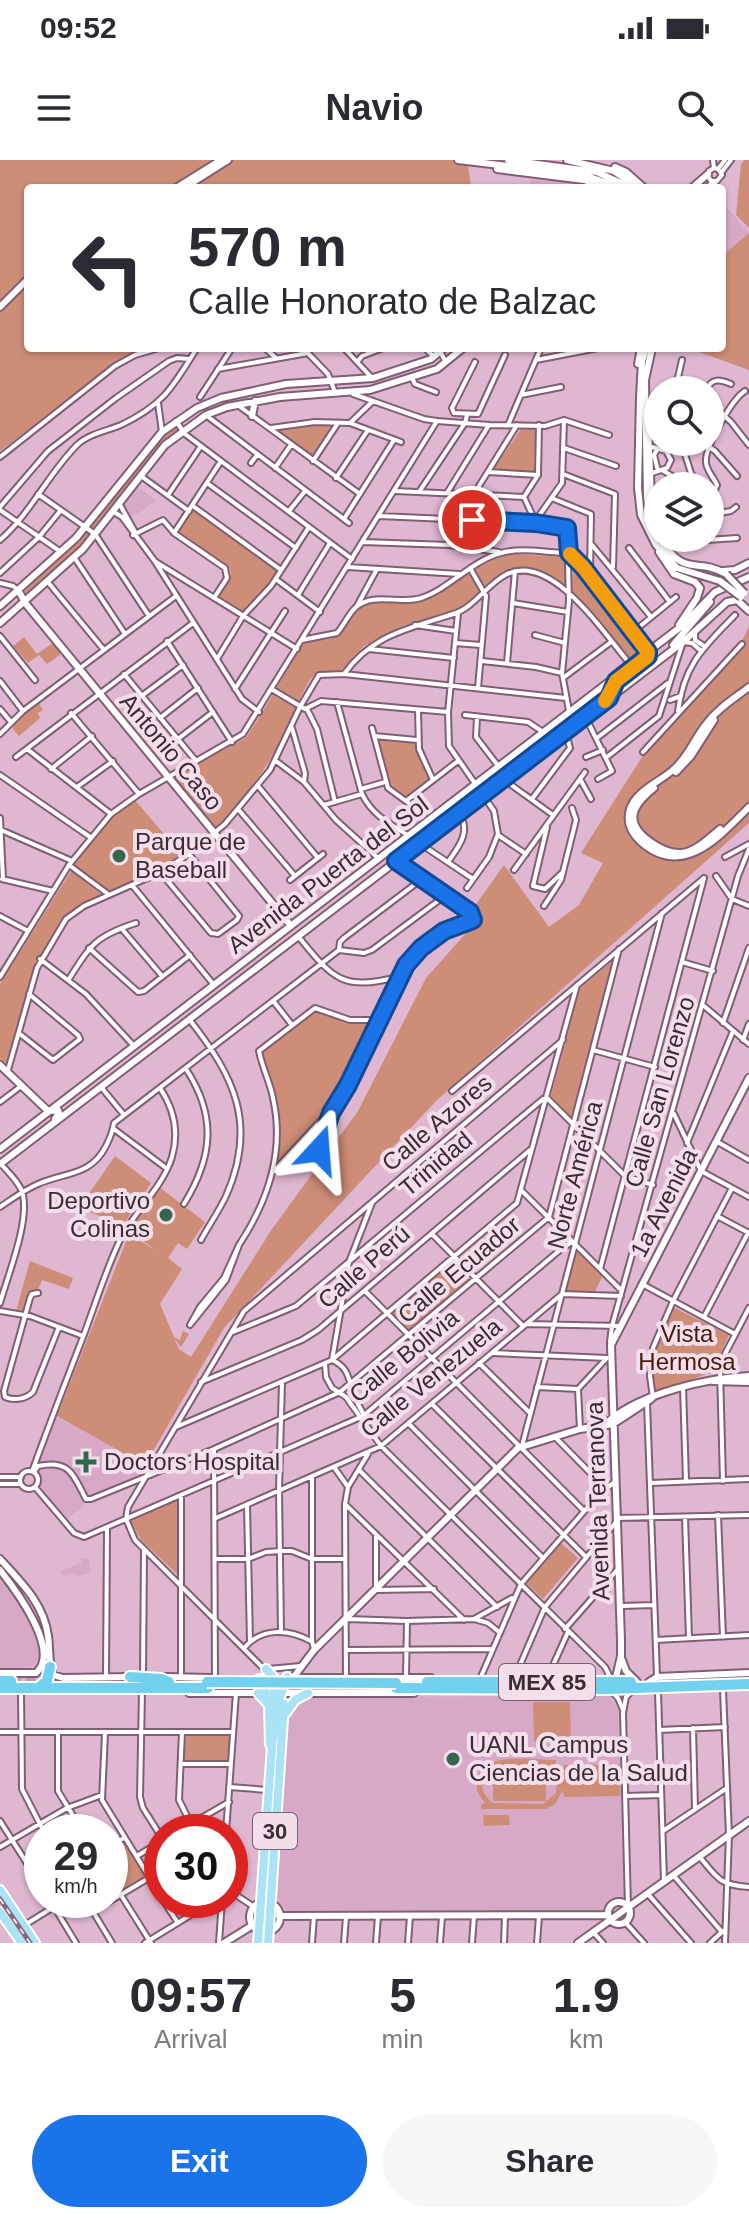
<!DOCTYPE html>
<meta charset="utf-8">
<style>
body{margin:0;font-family:Helvetica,sans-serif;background:#f7f7f7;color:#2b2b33;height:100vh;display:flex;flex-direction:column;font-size:30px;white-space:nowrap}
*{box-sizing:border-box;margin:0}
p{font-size:26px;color:#7c7c81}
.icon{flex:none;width:44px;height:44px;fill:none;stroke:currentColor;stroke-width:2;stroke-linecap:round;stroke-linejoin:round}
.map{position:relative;height:1783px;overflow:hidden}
.details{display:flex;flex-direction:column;background:#fff;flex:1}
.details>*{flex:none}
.hud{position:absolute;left:24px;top:24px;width:702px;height:168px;border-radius:8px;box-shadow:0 2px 6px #0004;background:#fff;color:#2b2b33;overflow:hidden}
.buttons{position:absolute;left:644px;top:216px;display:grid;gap:16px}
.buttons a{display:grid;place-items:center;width:80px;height:80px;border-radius:50%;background:#fff;box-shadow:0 2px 6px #0004;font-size:40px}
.speed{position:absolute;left:24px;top:1654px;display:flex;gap:16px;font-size:40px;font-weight:700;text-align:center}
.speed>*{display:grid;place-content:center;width:104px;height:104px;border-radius:50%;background:#fff;box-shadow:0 2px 6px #0004;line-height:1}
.speed small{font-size:20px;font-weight:400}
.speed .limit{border:12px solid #d22;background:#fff;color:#111}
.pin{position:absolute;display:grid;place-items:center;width:68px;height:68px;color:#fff;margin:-34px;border:4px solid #fff;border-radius:50%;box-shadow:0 2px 8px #0007}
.me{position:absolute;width:88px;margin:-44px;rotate:19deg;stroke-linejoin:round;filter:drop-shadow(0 0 6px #0008)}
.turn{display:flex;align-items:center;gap:28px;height:168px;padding:0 32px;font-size:36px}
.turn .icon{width:104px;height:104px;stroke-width:2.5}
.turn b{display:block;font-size:56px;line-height:68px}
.eta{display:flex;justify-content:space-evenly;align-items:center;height:136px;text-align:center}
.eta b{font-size:48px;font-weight:700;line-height:56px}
.button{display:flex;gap:16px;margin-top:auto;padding:16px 32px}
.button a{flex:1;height:92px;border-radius:48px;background:#1a73e8;color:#fff;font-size:32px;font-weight:700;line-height:92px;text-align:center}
.button a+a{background:#f7f7f7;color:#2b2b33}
.status{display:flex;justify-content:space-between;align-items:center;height:56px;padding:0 40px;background:#fff;direction:ltr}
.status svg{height:22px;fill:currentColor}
header{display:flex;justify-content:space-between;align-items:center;height:104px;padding:0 32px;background:#fff;font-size:36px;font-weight:700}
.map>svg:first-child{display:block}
.built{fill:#d8a9c7}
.green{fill:#ce8d77;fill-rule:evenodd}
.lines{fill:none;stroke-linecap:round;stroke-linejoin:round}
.highway-tunnel{stroke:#be9bb2;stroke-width:10;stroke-dasharray:10 5;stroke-linecap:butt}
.street-casing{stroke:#825e76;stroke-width:8}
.secondary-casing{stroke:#825e76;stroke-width:10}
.primary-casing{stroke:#fff;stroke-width:12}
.highway-casing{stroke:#fff;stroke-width:14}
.street{stroke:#fff;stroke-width:4}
.secondary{stroke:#fff;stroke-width:6}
.primary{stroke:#aae3f5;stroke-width:8}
.highway{stroke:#71d1ee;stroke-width:10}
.rail-casing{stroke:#846a7b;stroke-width:5}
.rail{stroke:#f3deeb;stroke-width:2;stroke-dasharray:6;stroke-linecap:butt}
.secondary-bridge-casing{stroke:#825e76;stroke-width:10;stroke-linecap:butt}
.highway-bridge-casing{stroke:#fff;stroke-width:14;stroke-linecap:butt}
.secondary-bridge{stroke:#fff;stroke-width:6}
.highway-bridge{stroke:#71d1ee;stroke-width:10}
.route-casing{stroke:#114b97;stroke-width:20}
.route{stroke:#1a73e8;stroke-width:14}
.slow{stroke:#f59e0b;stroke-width:14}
.poi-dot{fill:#32674d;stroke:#f3deeb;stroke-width:3}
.labels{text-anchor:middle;stroke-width:8;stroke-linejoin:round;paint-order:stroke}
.shield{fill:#f3deeb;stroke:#72616c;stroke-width:2}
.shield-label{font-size:22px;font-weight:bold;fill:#3a2b35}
.street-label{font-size:24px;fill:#3a2b35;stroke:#f3deeb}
.poi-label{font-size:24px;fill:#3a2b35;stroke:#f3deeb;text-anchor:start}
.park-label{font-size:24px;fill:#491907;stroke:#f3deeb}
</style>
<div class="status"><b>09:52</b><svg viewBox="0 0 49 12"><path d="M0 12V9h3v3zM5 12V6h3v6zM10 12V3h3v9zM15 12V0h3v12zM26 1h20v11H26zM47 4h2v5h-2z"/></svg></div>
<header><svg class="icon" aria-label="menu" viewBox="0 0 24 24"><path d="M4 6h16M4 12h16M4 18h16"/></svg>Navio<svg class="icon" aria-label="search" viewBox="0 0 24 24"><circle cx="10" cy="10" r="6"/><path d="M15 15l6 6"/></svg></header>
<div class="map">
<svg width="749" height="1783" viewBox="0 0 749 1783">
<rect width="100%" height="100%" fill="#dfb7d1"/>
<path class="built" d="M530,20L582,23L601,28H529Z
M722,42L749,73L722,96Z
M137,326L156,341L131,358L123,343Z
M53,1255L109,1284L145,1309V1313L88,1337L82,1347L66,1360L40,1326L36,1310Z
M81,1398H89L90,1413L77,1416L71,1413L63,1416L61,1411L81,1403Z
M0,1416L15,1433L37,1471L40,1500L34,1507L0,1508Z
M609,1536L618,1549L625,1737L612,1742L602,1751L287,1752L277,1737L289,1554L299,1542L310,1537Z"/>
<path class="green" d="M0,0H467L471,26L464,28H28V188H139L0,291Z
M744,0H749V68L736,55L741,4Z
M749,73V210L688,188H722V96Z
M175,265L179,270L169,278L82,388L30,433H26L23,427L59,396L164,273Z
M298,265H335L313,299L274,270Z
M521,269L538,270L537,314L492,311Z
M193,348L278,411L270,426L241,453L217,438L231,415L230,408L177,373Z
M514,394L566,397L567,424L565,426C534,402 514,404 484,426L474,410L499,396Z
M573,402L645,492L630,503L572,433Z
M470,412L481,430L457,451L403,466L364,486L340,512C308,510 312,517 298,543L276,529L304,481C313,480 327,481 335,477C349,470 350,452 365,445C381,438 398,444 415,442C434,440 454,422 470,412Z
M749,466V663L436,941L224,1168L145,1305L57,1256L129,1074L155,1090L127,1068L158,1026L205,1062L187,1089L178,1083L168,1098L182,1109L160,1144L174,1177L180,1180L183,1171L189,1174L181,1187L174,1178L179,1189L191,1197L272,1069L358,951L426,818L475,763L471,751L504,705L549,767L579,745L603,703L581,693L642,597L737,492Z
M24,477L37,494L53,483L61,494L47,504L39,495L28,503L13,486Z
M273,535L296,548L295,551C274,599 251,632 215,670L171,617L246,578Z
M38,542L43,550L38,553L40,558L19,576L13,569L15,562Z
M376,579L416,582L430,619L405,639C383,624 383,603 376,579Z
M134,639L182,695L149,716L108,731L73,704L110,658Z
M71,711L103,736L67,754L36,802L7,904L0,899V824Z
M616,798L573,961L550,940L580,828Z
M317,850L341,859L371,862L341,933L328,952L278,1004L277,949L271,924L260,893Z
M115,996L151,1023L123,1065L79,1048Z
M577,1090L602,1117L595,1132L565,1131Z
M453,1100L470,1120L409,1173L389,1154Z
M30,1101L73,1118L69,1129L42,1120L38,1130L30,1133L24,1153L16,1151Z
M673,1147L729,1175L712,1212L654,1233L651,1205L656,1187Z
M179,1339L180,1414L178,1415L141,1380L131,1362L132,1359Z
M561,1383L578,1398L543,1439L526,1423Z
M533,1542H570L571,1581H534Z
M185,1575L230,1576L229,1601L184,1602Z
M556,1600L555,1607L563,1620L564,1605L620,1604V1636L564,1637L563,1630L555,1644L546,1649H481V1644L485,1643C479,1636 475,1629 477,1620C483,1590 534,1600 556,1600ZM499,1605L546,1606L557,1616L556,1633L543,1644L493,1643C476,1631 480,1611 499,1605Z
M493,1608H546V1641H493Z
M483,1655H509L510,1665L484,1666Z
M124,1680L147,1718L96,1749L90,1740H110V1688Z"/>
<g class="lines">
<path class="highway-tunnel" d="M11,1521L61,1522"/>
<g class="street-casing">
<path id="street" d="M713,0L714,8L709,11L708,16L711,21L716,22L722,15L718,9L714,8
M718,9L725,0
M721,13L731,0
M265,188L276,198
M303,188L328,214L335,232
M344,188L372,218
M425,188L434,197
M438,188L446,202
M536,200L598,188
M358,201L362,196L383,188
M475,202L452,248L454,253L478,254L505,195
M218,209L308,193
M412,218L415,224L436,232
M675,230L682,200
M707,230C711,217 721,220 731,224
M353,234L424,259L437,261L489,265L545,266L564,260
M521,235L561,227
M200,237L232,188
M158,243L162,272
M710,243L731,262L749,285
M239,246L360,334
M207,256L349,363
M564,260L609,275
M176,261L185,274L352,399
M350,263L373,241
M508,265L541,188
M649,266L653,361
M271,268L315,262L350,263L401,282
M681,282L691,313L699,326
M702,282L715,291L737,316
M649,286L666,291L671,300L667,308L652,313
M564,288L616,306
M658,288L654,295L658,311
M0,297L115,206L135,195L159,188
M313,301L338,263
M251,303L257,295
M275,308L291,285
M662,310L672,316L682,326
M488,312L538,315
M563,314L615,334L613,407
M141,316L189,351
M336,318L368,270
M207,323L296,388
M395,331L524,337L536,363
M419,332L465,263L467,255
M447,333L489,265
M38,334L95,374L149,456
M474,334L517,265
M168,335L201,286
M712,336L717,325C714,318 707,311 706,303C704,288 732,239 745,231
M524,337L538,315L539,265
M554,339L591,354L590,413
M119,343L135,372
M193,346L281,410
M0,347L48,291L116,238L169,201L177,198L189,199
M0,350L61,392
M289,351L305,331
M114,352L122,357L154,400L242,539L259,552
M713,354L731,351L736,347
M379,356L536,363L567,368L569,441L562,513L569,551
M344,359L394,280
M536,360L562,323L564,260
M710,366L713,354L712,336
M174,373L221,301
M133,375L163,360L174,373L225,408L227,418L214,438
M690,378L707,380L737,378
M0,380C31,353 48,314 77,285C88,274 107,271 121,265C165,244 173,226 197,188
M363,382L449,385L499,392
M449,385L450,360
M592,385L651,457
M629,388L670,442
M74,397L125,474
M156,402L297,489
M348,407L459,414
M470,408L486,436L478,528
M0,413L39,377L61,350
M277,420L320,452
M47,421L104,490
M0,423L13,426L18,430
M298,435L330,383
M513,443L568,452
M357,446L377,409
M458,453L448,552L449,586L494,651L498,674L489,697L467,728
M415,465L456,471
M633,472L676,437
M695,472V480L704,486
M535,475L565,483
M0,476L35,520
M302,480L337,473C344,465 348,455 355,448C373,431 399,445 421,438C449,429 471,401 501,393C521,387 548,393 569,393L574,397L648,492
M167,481L232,582
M455,483L481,485
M369,489L454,498
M217,499L243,456L271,426L309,367
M482,501L536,507L562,513
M507,503L515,411
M124,514L196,601
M344,514C373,474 409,469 453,454C474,448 487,424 507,414C553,393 604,474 631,505
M563,518L611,482
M0,521L23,551
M235,529L285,451
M273,530L305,549L321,541L448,552
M143,535L183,505
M670,540L681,536
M337,542L362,634C372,655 390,664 409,676
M0,549L11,562
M307,549L317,569L335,642
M418,550L419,589L433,620
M678,551C684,504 704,487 735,455
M71,553L139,634
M465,555L528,562L543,572
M477,557L476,577L499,607
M160,558L198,528
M586,558L612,611L598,619
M292,568L305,613L304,622
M372,568L388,628L410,644
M0,574L23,551L176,436
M374,576L417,580
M597,578L668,523
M178,579L213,552
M27,589L111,654
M643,592L742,484
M16,597L193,463
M586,597L603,590
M607,597L659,556L683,482L692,483L700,490
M276,601L304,622L336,660L378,698
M51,609L92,576
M0,615L90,677
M503,619L553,655
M580,619L591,639
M258,626L318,698
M77,627L113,601
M361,629L385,622
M532,639L570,588L566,573
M406,641L458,601
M324,645L362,634
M238,649L295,716
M0,658L3,719
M547,667L533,726L545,729L562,713
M1,670L72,701
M498,675L526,694
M419,683L473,719
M725,697L749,684
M448,702C460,685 471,672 459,652
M69,705L108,734
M514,710L585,612
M161,713L211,773L218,774L237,760L239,756L189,694
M716,716L732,739L749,746
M2,719L53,731
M290,720L323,694
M132,725L214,825
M544,746L561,720L576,660L572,648
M0,756L28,771
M122,769L162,816
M298,776C333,819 342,831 398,817
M89,788L138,832L144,831L190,795
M339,790L364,793L372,790L446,735
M40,799L86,834L134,886
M682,802L713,811
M0,817L69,705L111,654L139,634L243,574L437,261
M69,819C91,784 96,776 136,763
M274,842L292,865
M704,846L749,884
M189,859C234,916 258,964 226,1036C219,1051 209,1065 201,1080
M723,863L749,788
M20,874L53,900L80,879L78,875L29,834
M743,880L749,864
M593,890L655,907
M8,910L37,808L66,759L84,746L161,712L189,694L225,664L270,610L300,547L319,515L344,514L566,538
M101,927L124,955
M452,931L704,718
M0,942L21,926
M674,954L701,1011L749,1037
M114,969L166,1008
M716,981L749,1000
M687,983L733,871
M319,990L330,955
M273,1012L338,942L398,817L411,797L444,771L473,760L470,752L397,702
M522,1031L622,1131
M184,1044C213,997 217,956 186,909
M0,1047C12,1039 24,1030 38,1024C65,1012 91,1016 106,986C110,978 113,970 114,963L339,790L340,782L344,778L422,719
M717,1056L749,1073
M432,1074L523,1166
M239,1085C268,1041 285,991 273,938C270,922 262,907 259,891L315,848L350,860H377
M239,1085L226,1120L190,1165L200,1147L224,1118Z
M600,1109L704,718
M642,1124L735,1174
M365,1131L584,1351
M38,1133L32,1134L30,1138L4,1231L5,1237C14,1241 26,1239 33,1232L59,1167
M0,1143C8,1115 29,1063 23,1035C21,1024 8,1012 1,1004
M0,1151L30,1156L83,1176
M704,1157L748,1073
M526,1164L620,1166
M233,1172L296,1146L543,939L547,938L625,1016L653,1025
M610,1182L612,1166L738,716L749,689
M493,1193L607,1198
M479,1203L529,1252
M325,1204L326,1217L332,1228L346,1237L381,1286L605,1507L611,1519
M201,1222L302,1180L318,1170L530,990
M537,1227L578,1229
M683,1227L686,1321
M653,1238L650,1216L653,1188L673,1141L732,1028
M647,1243L657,1517
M432,1244L586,1397
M365,1257C361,1249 355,1240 353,1232C348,1217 348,1207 332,1200L349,1102L372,1043
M409,1264L543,1398
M176,1267L332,1200L517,1043L577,825
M580,1269L578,1229L606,1199
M555,1277L605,1328
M522,1286L662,753
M214,1289L215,1518
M334,1307L348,1327
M33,1309C49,1265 66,1221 83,1177C95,1145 105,1112 120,1080C134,1051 162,1029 172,997C179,973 174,949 160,928
M359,1310L497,1447
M20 1320a9 9 0 1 1 18 0a9 9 0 1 1-18 0Z
M34,1312L38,1306C70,1299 73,1315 86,1339H91L214,1289L340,1232L549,1057L619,789
M312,1316V1481L314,1489
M0,1317H21
M723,1321L720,1210L725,1194L749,1148
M651,1323L749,1319
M0,1324H21
M35,1327L74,1373L84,1377L363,1256L560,1090L570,1083H575
M181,1337V1518
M345,1344L464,1460
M247,1345L250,1481
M718,1355L723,1477
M685,1357L689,1478
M216,1358L381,1286L562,1134L621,1136
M616,1358L749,1355
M376,1374V1430L434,1429
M215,1399H248L266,1392L280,1391H292L312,1399H345
M621,1446L654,1445
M347,1459L407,1461L474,1459L488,1463L499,1472
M474,1459L512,1438
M565,1469L617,1410
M281,1471L279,1330L282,1222
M656,1480L749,1475
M244,1488C262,1467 288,1469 311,1481
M346,1490L491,1489
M268,1509L301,1506
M266,1511L135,1380L126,1359L128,1347L244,1151L563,880
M143,1516L144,1390
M106,1517L107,1368
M406,1517L407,1461
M346,1518L345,1344L348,1327L368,1294
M480,1519L521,1424L601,1332L615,1322
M514,1519L545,1447L616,1362
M546,1521L568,1472
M723,1530L729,1675L725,1783
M21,1531L22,1629L44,1672
M142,1531L140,1637L143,1648L162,1678
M611,1531L618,1538L623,1550
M658,1532L664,1721
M693,1568L695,1649
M659,1570L725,1567
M0,1572H233
M58,1572V1631L83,1672
M182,1572L179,1640L195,1672
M105,1573L102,1640L162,1738
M182,1604H231
M230,1627L267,1630
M626,1636L661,1635
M0,1661L42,1727
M663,1671L727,1628
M177,1672L229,1642
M226,1672L236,1533
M110,1685L124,1678
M0,1687L67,1648L102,1635
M137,1696L162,1681
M699,1696C717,1718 719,1725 749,1727
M674,1716L722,1772
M230,1731L254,1747
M647,1733L691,1783
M121,1735L151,1783
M50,1740L76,1783
M86,1740L112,1783
M163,1740L178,1763
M628,1747L623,1553L626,1537L631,1532
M93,1751L149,1718
M625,1762L644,1783
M23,1766L65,1740
M593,1772L603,1783
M145,1783L215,1740
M219,1783L222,1740
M312,1783L314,1756
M344,1783L346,1757
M376,1783L378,1756
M408,1783L410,1756
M440,1783L442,1757
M472,1783L474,1756
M504,1783L505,1756
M537,1783L539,1756
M710,1783L723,1771"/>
</g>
<g class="secondary-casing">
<path id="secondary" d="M458,0L584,15L621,28
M508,0L597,12L631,28
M567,0L614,11L638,28
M615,7L626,12L644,28
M497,9L584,20L608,28
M176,28L221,0
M184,28L228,0
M692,28L708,14
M708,28L714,22
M0,147L28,119
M646,188L642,201L640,237L638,328L641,355L656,385L677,408L720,421
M652,188L645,220L647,337L649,357L658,377
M638,204L641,188
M252,256L255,241
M659,378C687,420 695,396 726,414
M659,392L674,414L695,422L700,428L697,438L679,465
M723,411L735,410L749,403
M18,430L26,444L291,766
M0,446L76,378L162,272L197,248L221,238L286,224L373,218L431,199L444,188
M0,463L83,389L165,285L206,255L227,247L280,237L370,230L437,209L463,188
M673,485L710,442
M749,527C735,538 718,548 707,563C695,577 689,596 675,608C661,622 637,629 630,649C626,662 631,673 641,682C683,719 719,677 749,647
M676,612L691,596L714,560
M654,628C630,647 624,664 652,683C661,689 671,694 682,693C697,691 709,678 720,669
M0,905L48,951L58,950L59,953L55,959
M0,989L683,465L715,432L749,417
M0,1004L683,482L727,442L737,440L749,451
M713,1221L749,1222
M610,1260C643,1233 707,1218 749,1216
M0,1399C21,1422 44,1444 48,1476C50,1489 48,1503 53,1515L63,1518L131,1517
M0,1410C15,1429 62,1491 36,1513H0
M622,1500L626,1511L637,1522
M166,1517L211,1518
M293,1518L314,1490L518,1288L580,1269L613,1264L651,1239
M298,1518H431
M615,1522L621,1496V1480L611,1185L749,918
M649,1522L657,1517L749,1513
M189,1533H262
M277,1533H414
M608 1753a11 11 0 1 1 22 0a11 11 0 1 1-22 0Z
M250 1757a15 15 0 1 1 30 0a15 15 0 1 1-30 0Z
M279,1756L608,1755
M224,1783L253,1765
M578,1783L749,1661"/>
</g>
<g class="primary-casing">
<path id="primary" d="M266,1509L273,1517L275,1541
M259,1519L271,1542L273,1558
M258,1533L269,1545L270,1584
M285,1554L295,1540L308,1533
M0,1730L35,1783
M0,1752L22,1783
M258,1783L272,1586L279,1540L287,1517
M268,1783L284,1544"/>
</g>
<g class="highway-casing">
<path id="highway" d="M130,1517L161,1519L169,1522
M0,1521H11
M427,1522H631
M0,1528H208
M38,1528L47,1521L50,1507
M396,1528L607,1529L749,1524"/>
</g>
<use href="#street" class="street"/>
<use href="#secondary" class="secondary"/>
<use href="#primary" class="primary"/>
<use href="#highway" class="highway"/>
<g class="rail-casing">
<path id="rail" d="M0,1739L30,1783"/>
</g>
<use href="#rail" class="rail"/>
<g class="secondary-bridge-casing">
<path id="secondary-bridge" d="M726,414L744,433
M720,421L741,437"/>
</g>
<g class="highway-bridge-casing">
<path id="highway-bridge" d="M207,1522L396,1523"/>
</g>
<use href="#secondary-bridge" class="secondary-bridge"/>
<use href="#highway-bridge" class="highway-bridge"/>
</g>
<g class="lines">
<g class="route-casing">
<path id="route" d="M319,990L331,953L348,925L406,805L421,788L444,771L473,760L470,752L396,701L609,538L616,521L648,496V492L583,407L569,393L567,368L536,363L472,360"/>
</g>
<use href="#route" class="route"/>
<path class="slow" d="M570,394L583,407L648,492L647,497L616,521L605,541"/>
</g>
<g class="poi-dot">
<circle cx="119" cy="696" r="8"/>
<circle cx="166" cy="1055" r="8"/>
<path d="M82 1290h8v8h8v8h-8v8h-8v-8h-8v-8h8z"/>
<circle cx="453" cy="1599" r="8"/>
</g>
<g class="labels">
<g class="shield">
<rect x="499" y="1504" width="96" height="36" rx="6"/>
<rect x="253" y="1653" width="44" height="36" rx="6"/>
</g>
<g class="shield-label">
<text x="547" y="1530">MEX 85</text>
<text x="275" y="1679">30</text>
</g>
<g class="street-label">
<text transform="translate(171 592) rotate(50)" y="8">Antonio Caso</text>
<text transform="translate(328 715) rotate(-37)" y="8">Avenida Puerta del Sol</text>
<text transform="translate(660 932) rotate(-74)" y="8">Calle San Lorenzo</text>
<text transform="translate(437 963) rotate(-40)" y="8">Calle Azores</text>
<text transform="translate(436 1004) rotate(-40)" y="8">Trinidad</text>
<text transform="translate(575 1015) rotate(-75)" y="8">Norte América</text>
<text transform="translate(664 1043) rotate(-63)" y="8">1a Avenida</text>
<text transform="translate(364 1107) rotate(-41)" y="8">Calle Perú</text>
<text transform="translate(459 1110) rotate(-40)" y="8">Calle Ecuador</text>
<text transform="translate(404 1196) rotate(-39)" y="8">Calle Bolivia</text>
<text transform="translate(431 1218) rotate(-39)" y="8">Calle Venezuela</text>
<text transform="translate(598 1341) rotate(-92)" y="8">Avenida Terranova</text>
</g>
<g class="poi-label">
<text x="135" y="690">Parque de<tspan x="135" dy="28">Baseball</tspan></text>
<text x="150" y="1049" text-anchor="end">Deportivo<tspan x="150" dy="28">Colinas</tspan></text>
<text x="104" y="1310">Doctors Hospital</text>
<text x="469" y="1593">UANL Campus<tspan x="469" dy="28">Ciencias de la Salud</tspan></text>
</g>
<g class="park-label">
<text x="687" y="1182">Vista<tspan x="687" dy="28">Hermosa</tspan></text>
</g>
</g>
</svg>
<div class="buttons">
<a><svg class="icon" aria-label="search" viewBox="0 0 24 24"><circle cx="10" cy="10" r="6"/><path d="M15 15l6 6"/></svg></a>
<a><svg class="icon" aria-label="layers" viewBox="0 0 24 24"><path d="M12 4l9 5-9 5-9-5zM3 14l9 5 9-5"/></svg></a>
</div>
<div class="speed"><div>29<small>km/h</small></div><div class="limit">30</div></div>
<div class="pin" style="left:472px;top:360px;background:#d93025"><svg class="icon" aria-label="arrive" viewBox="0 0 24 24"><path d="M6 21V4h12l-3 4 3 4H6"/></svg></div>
<svg class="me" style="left:319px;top:990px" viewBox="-20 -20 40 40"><path d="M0-17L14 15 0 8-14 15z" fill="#1a73e8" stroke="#fff" stroke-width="4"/></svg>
<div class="hud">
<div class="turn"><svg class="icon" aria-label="left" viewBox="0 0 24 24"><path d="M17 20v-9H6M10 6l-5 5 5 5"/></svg><div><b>570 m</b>Calle Honorato de Balzac</div></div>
</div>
</div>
<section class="details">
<div class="eta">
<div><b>09:57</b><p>Arrival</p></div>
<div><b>5</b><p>min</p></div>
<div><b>1.9</b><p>km</p></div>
</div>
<div class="button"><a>Exit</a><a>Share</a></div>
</section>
